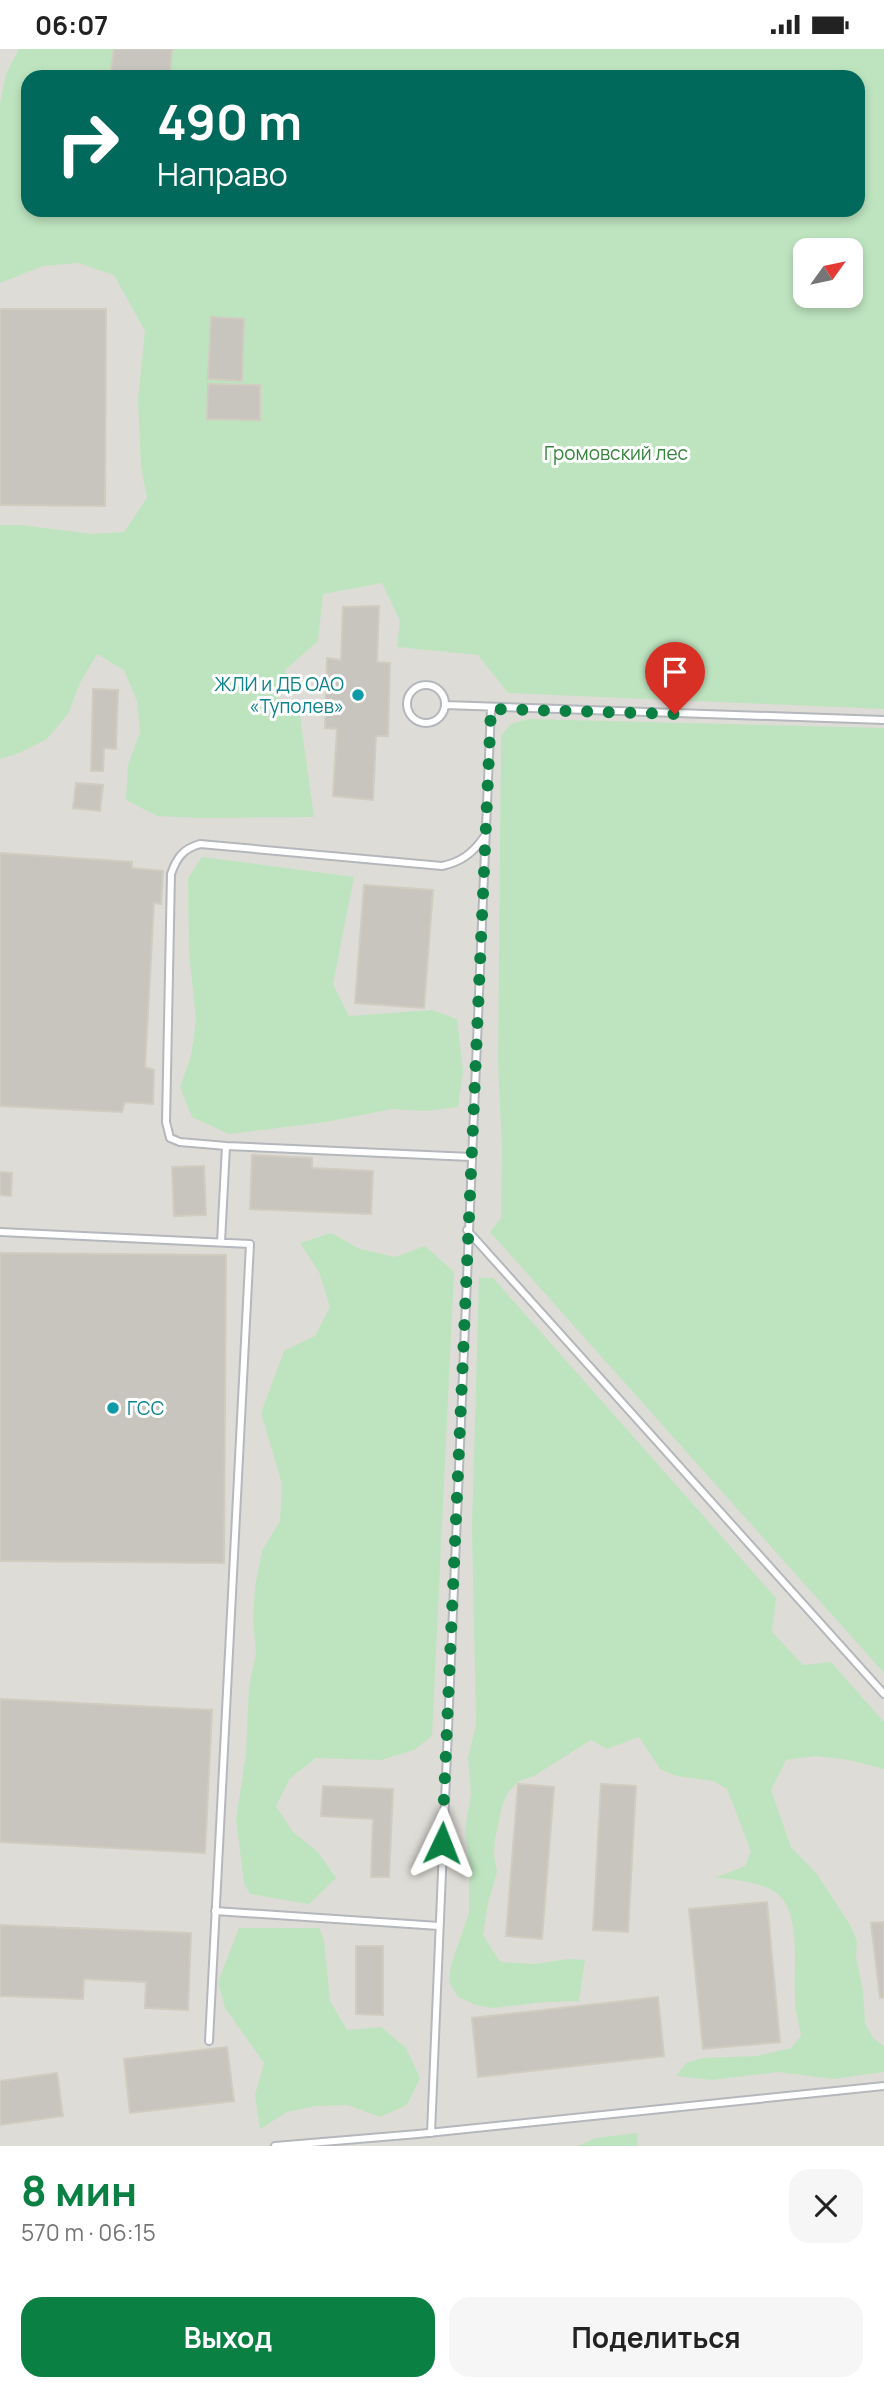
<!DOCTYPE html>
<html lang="ru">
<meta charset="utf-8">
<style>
body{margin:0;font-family:Manrope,sans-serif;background:#f6f6f6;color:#222;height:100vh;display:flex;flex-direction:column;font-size:26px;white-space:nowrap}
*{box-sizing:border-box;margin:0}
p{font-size:23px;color:#767676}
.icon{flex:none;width:38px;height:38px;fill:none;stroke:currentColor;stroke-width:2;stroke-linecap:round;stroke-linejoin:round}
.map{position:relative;height:2097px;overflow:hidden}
.sheet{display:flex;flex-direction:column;background:#fff;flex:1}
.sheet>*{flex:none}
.guide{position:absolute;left:21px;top:21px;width:844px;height:147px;border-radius:21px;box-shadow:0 4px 10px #0003;background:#00695c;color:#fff;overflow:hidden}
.needle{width:46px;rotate:57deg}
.controls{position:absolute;left:793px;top:189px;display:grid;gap:14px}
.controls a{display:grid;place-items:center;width:70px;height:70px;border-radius:14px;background:#fff;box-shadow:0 4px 10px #0003;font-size:35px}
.pin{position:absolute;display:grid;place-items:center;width:60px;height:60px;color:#fff;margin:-72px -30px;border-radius:50% 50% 50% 0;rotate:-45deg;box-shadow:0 0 7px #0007}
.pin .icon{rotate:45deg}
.me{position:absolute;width:77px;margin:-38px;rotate:2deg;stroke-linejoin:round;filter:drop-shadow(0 0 5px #0008)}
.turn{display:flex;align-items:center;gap:24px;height:147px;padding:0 21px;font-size:32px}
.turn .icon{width:91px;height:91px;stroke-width:2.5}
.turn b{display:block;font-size:49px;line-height:60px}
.round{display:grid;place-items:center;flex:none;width:74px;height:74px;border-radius:21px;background:#f6f6f6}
.summary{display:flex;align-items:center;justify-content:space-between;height:119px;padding:0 21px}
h1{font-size:42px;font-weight:700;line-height:52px;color:#0b8043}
.action{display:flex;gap:14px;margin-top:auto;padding:14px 21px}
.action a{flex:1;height:80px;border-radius:21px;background:#0b8043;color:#fff;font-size:28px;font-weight:700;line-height:80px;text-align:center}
.action a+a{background:#f6f6f6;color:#222}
.status{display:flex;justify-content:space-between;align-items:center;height:49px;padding:0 35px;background:#fff;direction:ltr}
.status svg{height:19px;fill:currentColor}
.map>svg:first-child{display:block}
.industrial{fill:#dedcd6;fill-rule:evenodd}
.green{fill:#bee4bf;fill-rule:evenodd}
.building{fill:#c8c4be;stroke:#d1ccc0;stroke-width:2}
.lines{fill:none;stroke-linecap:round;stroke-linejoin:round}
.lane-casing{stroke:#b4b7bc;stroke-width:10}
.lane{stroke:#fff;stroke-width:6}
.route{stroke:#0b8043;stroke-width:12;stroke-dasharray:0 21.6}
.culture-dot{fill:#0f9aa8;stroke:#fff;stroke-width:2.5}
.labels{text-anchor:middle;stroke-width:6;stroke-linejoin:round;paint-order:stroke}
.park-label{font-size:19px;fill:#37843d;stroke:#fff}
.culture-label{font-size:19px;fill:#0d838f;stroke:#fff;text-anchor:end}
</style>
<div class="status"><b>06:07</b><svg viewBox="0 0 49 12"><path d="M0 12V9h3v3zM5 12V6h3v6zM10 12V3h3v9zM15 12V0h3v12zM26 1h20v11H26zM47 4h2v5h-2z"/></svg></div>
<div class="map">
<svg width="884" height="2097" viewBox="0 0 884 2097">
<rect width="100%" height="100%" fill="#eceae1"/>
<path class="industrial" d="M0,0H884V2097H0ZM28,28H858V161H28ZM805,201H850V247H805Z"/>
<path class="green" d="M19,0H884V660L508,644L478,606L397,598L400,572L382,534L323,545L318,592L286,620L278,651L300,667L314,768L202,769L157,767L126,751L128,716L140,683L137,652L124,621L97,605L80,634L68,665L47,690L19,704L0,710V476H21L92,485L124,483L147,449L141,417L138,350L145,282L114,226L78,214L43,217L0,234V54L6,25ZM28,28H858V161H28ZM805,201H850V247H805Z
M528,670L884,679V1624L490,1183L501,1169L502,1099L498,1014L501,687L511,675Z
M202,808L354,828L333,935L349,967L432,961L457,970L463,1022L458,1058L426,1062L392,1060L326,1073L229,1085L192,1068L180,1038L191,1007L196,971L189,903L188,829Z
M331,1184L360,1200L395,1208L425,1197L454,1223L432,1687L414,1701L381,1711L316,1709L290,1729L276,1757L293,1783L318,1803L336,1829L309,1855L250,1845L244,1834L236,1770L246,1705L249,1636L256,1605L253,1571L255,1537L262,1502L280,1472L282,1435L261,1364L284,1302L315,1287L330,1258L319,1223L300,1194Z
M479,1229H493L776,1549L772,1583L803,1616L831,1613L884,1673V1720L849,1711L816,1707L786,1711L771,1741L791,1798L817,1825L850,1876L857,1892L856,1908L863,1942L865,1974L873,1989L884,1997V2023L833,2030L778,2023L711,2031L676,2027L686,2014L703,2009L757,2007L791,1999L801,1987C799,1974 795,1961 795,1949C793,1921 801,1871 781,1848C771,1835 731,1829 715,1829L745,1817L751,1802L727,1740L713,1732L676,1727L660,1720L639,1688L607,1700L591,1691L534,1727L519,1732L508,1743L502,1757L495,1790L494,1806L497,1823L488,1854L483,1886L500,1913L534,1915L569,1910L585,1911L579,1952L544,1953L492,1959L476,1956L458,1948L449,1933L451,1916L469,1864V1813L465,1780L471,1745L468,1708L476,1676L472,1478Z
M239,1879H319L324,1891L330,1952L347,1981L381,1978L406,1999L420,2029L407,2056L380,2068L347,2056L316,2057L287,2063L260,2080L255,2046L264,2014L225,1959L218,1933Z
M638,2084L637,2097H578L596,2089Z"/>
<path class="building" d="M114,0H172L170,28H110Z
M0,260H106L105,457L0,456Z
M211,268L244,270L242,332L208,330Z
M208,335L260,336V371L207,370Z
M379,557L377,613L390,614L388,687H376L373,751L333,747L337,680L325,679L327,609L341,611L343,558Z
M93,640L118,641L116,700L104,699L103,722H91Z
M76,734L103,736L100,762L73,759Z
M0,804L132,813V819L163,822L161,855L154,854L145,1018L154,1021L153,1055L125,1053L122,1063L0,1057Z
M364,836L433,841L424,959L355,954Z
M252,1106L312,1109V1119L373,1122L371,1165L250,1160Z
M204,1117L206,1166L174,1167L172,1118Z
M0,1123L12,1124L11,1147L0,1146Z
M0,1204L226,1206L224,1514L0,1512Z
M0,1650L212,1661L205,1804L0,1793Z
M518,1735L554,1738L542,1890L506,1887Z
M601,1735L636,1737L628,1883L593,1881Z
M323,1737L393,1740L389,1828H371L373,1770L321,1767Z
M767,1853L780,1993L703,2000L689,1860Z
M884,1873V1948L880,1949L871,1874Z
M0,1876L191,1884L188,1961L145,1959L146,1933L84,1930L83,1950L0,1947Z
M356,1897H383V1966L356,1965Z
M658,1948L664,2007L478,2028L472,1969Z
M227,1998L234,2052L130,2064L124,2010Z
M57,2024L63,2067L0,2076V2032Z"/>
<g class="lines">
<g class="lane-casing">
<path id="lane" d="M407 655a19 19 0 1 1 38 0a19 19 0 1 1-38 0Z
M445,656L884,671
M471,1108L226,1097L180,1093L170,1089L166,1073L171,825C177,808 183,800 200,795L442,817C461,813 473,804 484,788
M467,1181L884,1645
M0,1183L250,1195L209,1992
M221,1193L226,1097
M215,1862L439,1877
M431,2084L491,660
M275,2097L418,2085L884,2037"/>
</g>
<use href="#lane" class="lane"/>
</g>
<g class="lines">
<path class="route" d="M442,1794L491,660L675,665"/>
</g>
<g class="culture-dot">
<circle cx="358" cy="646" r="7"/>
<circle cx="113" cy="1359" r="7"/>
</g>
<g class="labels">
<g class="park-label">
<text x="616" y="411">Громовский лес</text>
</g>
<g class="culture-label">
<text x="344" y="642">ЖЛИ и ДБ ОАО<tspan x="344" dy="22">«Туполев»</tspan></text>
<text x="127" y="1366" text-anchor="start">ГСС</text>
</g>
</g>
</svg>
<div class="controls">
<a><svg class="needle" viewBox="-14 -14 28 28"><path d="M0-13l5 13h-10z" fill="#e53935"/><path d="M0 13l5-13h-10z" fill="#767676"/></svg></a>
</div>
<div class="pin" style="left:675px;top:665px;background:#d93025"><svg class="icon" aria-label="arrive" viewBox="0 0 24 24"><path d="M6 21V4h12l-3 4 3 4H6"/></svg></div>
<svg class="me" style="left:442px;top:1794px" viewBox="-20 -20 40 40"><path d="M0-17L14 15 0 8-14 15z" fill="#0b8043" stroke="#fff" stroke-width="4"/></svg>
<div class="guide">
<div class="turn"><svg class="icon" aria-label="right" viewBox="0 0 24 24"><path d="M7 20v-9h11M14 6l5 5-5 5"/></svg><div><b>490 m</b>Направо</div></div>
</div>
</div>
<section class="sheet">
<div class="summary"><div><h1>8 мин</h1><p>570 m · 06:15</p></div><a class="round"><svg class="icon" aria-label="close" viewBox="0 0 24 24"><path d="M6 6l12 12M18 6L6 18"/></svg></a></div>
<div class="action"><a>Выход</a><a>Поделиться</a></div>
</section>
